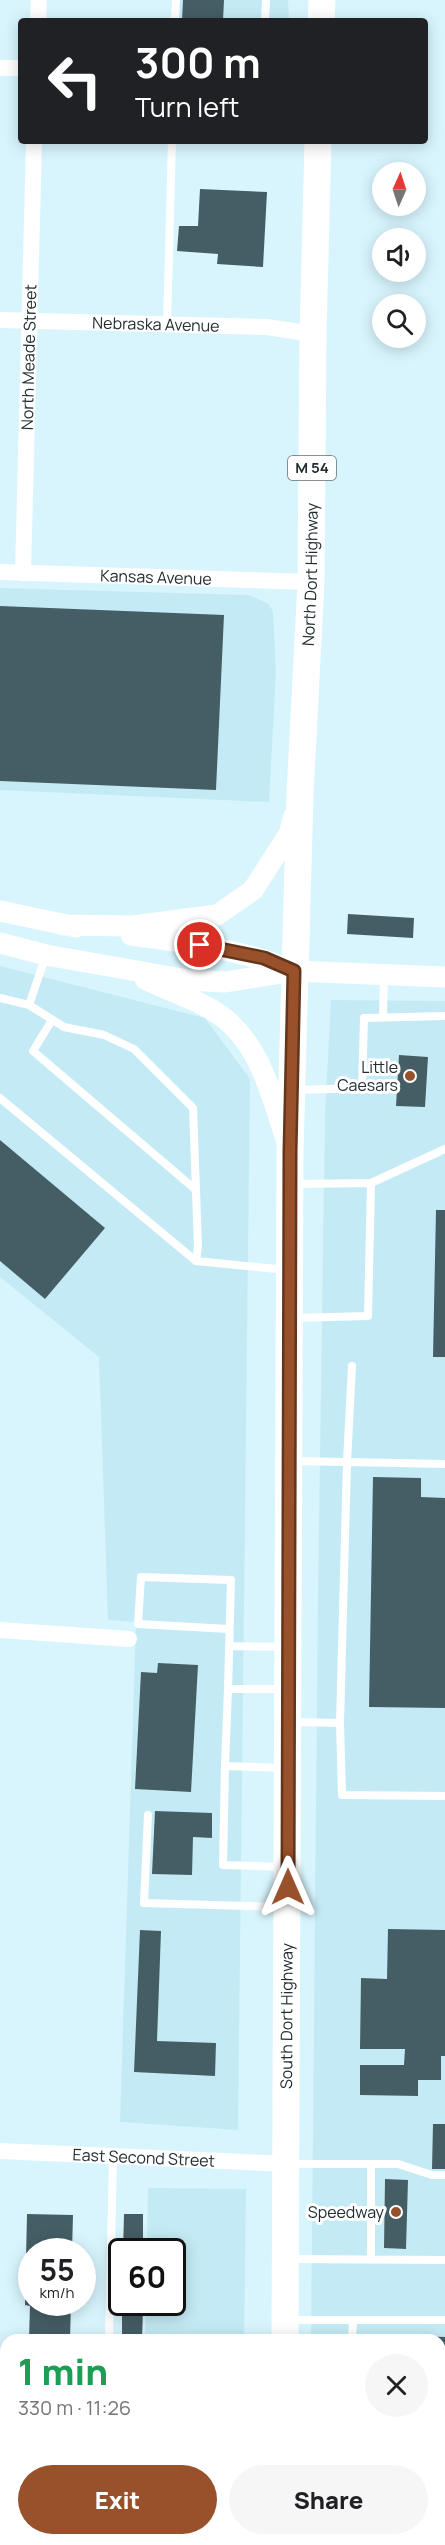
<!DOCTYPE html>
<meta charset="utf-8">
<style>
body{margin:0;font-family:Manrope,sans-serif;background:#f6f6f6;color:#202124;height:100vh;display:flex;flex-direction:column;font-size:22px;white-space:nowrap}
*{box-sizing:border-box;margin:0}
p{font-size:20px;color:#757577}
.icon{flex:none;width:33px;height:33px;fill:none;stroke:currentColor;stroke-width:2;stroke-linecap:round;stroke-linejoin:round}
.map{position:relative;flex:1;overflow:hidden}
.panel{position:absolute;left:0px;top:2334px;width:446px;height:212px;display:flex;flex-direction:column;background:#fff;border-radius:18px 18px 0 0;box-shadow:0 3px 15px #0003}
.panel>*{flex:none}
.banner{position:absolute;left:18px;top:18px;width:410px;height:126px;border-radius:6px;box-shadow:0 3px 15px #0003;background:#202124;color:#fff;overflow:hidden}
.needle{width:39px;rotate:3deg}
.controls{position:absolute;left:372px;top:162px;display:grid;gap:12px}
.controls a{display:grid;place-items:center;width:54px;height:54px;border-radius:50%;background:#fff;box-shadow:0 3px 15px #0003;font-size:30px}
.speed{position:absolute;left:18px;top:2238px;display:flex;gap:12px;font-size:30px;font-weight:700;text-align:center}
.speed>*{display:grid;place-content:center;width:78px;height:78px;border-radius:50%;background:#fff;box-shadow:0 3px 15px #0003;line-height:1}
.speed small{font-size:15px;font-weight:400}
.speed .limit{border:3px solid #111;border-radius:9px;background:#fff;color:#111}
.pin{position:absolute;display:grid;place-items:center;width:51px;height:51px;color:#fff;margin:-26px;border:3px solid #fff;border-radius:50%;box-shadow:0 2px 6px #0007}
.me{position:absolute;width:66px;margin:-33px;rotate:0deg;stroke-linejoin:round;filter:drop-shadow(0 0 4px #0008)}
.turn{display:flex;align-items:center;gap:21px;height:126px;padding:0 18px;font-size:27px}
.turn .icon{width:78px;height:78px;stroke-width:2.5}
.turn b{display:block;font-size:42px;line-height:51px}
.round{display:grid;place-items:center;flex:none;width:63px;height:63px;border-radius:32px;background:#f6f6f6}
.head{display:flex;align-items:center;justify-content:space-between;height:102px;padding:0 18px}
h1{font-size:36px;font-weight:800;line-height:45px;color:#1e9e55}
.button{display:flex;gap:12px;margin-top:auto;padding:12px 18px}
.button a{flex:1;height:69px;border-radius:36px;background:#98512a;color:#fff;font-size:24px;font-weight:800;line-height:69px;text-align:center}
.button a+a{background:#f6f6f6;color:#202124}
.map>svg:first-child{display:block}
.built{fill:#c4ebf5}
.building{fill:#455e65}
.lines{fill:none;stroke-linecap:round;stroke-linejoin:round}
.service{stroke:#fff;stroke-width:8}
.minor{stroke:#fff;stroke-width:16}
.tertiary{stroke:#fff;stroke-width:21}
.primary{stroke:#fff;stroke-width:27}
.route-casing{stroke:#63351b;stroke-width:15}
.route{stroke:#98512a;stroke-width:10}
.poi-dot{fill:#98512a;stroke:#fff;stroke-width:2}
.labels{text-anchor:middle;stroke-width:6;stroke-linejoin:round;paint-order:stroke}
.shield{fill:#fff;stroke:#656d6f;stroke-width:1.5}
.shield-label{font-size:15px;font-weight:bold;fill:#232e31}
.street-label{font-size:16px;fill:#232e31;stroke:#fff}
.poi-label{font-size:16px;fill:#232e31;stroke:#fff;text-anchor:end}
</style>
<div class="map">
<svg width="445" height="2545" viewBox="0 0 445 2545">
<rect width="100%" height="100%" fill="#d8f5fd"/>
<path class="built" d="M172,0H288L289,21H172Z
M0,588L249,595L269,604L273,612L276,672L269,802L0,790Z
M0,966L205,1018L250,1079L238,2130L120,2122L136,1622L108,1620L99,1357L0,1277Z
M331,1000L445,1001V2545H311V2540H440V2340H311L318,1592L325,1114Z
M148,2188L246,2189L244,2340H145L146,2303L172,2302V2252L147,2251Z
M142,2540H240V2545H141Z"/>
<path class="building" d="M183,0H224L223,21H182Z
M200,189L267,192L263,267L217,264L218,254L177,251L179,226H198Z
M0,606L224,615L216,790L0,781Z
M348,914L414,918L413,938L347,934Z
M399,1055L428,1057L425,1107L396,1106Z
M0,1140L105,1228L45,1299L0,1261Z
M436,1210H445V1357H433Z
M373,1477L421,1478V1497L445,1498V1708L369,1707Z
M158,1663L198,1665L191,1792L135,1789L141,1672L157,1673Z
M155,1811L212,1813V1838L193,1837L192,1875L152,1874Z
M388,1929L445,1930V2056H441V2080H418V2096L360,2095V2065H404L405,2049H360L361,1978L387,1979Z
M140,1930L161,1931L157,2041L216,2043L215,2076L134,2072Z
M433,2124H445V2169H432Z
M385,2179L408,2180L406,2249L384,2248Z
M27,2214L73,2215L72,2252H32V2302H71L70,2340H29L30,2306L25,2305Z
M124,2214H143V2240L178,2241L177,2309L143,2308L142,2340H122V2302H172V2252H123Z
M359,2334L445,2337V2385H440V2340H359Z
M440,2438H445V2489L440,2488Z"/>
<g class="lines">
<path class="service" d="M175,21L176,0
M265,21L266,0
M167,325L172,141
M0,998L29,1005L64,1027L104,1035L134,1049L193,1108L198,1246L196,1261L287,1270
M29,1005L46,955
M383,1017L384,975
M52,1020L33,1051L196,1190
M295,1090L362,1088L364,1018L445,1016
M0,1098L196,1261
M371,1183L445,1149
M293,1184L371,1183L368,1316L293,1318
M352,1366L347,1462L445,1464
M293,1461L347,1462L340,1723
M229,1646L285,1647
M228,1689L231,1580L141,1577L138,1624L229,1629
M292,1722L340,1723L342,1795L445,1796
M225,1766L223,1865L282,1867
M285,1768L225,1766L228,1689H286
M148,1815L144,1903L283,1907
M290,2164H398L432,2175H445
M371,2164V2260
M289,2259L445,2260
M289,2320H445
M109,2340L113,2157
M352,2340L353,2320
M440,2407H445
M440,2512H445"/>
<g class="minor">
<path d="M38,21L39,0"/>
<path d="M0,68H21"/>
<path id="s1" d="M0,320L267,327L313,334"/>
<path id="s2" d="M0,572L311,582"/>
<path id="s3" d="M23,573L34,141"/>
<path d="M0,1630L129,1639"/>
<path id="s4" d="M0,2151L287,2164"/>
</g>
<path class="tertiary" d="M0,911L76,927
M63,925L133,926L217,915L253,890L289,834L294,816
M131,935C187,943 242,949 294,971
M0,943L46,955L188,980L225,982L294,971L445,977
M145,979C167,990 191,997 212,1010C258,1036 271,1093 286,1139"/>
<g class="primary">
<path d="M321,21L322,0"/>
<path id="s5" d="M285,2340L290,1152L300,795L311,582L313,334L318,141"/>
<path d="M283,2545V2540"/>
</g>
</g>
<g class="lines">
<g class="route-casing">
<path id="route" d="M200,945L264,958L294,971L290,1152L288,1887"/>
</g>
<use href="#route" class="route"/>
</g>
<g class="poi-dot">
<circle cx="410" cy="1076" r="6"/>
<circle cx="396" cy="2212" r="6"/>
</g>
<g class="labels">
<rect class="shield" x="288" y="456" width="48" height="24" rx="4.5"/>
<g class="shield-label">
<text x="312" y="473">M 54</text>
</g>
<g class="street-label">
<text dy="6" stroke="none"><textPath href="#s1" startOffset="156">Nebraska Avenue</textPath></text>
<text dy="6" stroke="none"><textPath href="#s3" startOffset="216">North Meade Street</textPath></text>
<text dy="6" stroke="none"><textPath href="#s5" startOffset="1766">North Dort Highway</textPath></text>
<text dy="6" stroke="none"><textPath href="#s2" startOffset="156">Kansas Avenue</textPath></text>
<text dy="6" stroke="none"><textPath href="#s5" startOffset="324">South Dort Highway</textPath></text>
<text dy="6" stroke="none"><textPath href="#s4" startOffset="144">East Second Street</textPath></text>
</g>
<g class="poi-label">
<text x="398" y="1073">Little<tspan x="398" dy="18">Caesars</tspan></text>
<text x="384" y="2218">Speedway</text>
</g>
</g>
</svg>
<div class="controls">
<a><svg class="needle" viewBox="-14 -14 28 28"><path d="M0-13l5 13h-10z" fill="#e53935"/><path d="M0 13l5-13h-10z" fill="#757577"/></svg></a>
<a><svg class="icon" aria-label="sound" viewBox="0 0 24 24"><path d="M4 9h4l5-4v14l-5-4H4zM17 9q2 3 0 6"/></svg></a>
<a><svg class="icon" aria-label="search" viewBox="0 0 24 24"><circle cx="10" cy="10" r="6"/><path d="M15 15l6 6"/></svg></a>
</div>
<div class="speed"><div>55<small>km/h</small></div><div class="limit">60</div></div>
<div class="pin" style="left:200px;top:945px;background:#d93025"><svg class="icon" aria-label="arrive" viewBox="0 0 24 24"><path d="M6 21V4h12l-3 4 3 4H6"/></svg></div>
<svg class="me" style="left:288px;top:1887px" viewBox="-20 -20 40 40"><path d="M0-17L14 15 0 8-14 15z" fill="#98512a" stroke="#fff" stroke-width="4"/></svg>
<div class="banner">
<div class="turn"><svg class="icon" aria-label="left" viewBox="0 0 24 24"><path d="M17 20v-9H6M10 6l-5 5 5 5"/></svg><div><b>300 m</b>Turn left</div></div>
</div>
<section class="panel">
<div class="head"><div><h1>1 min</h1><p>330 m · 11:26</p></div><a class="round"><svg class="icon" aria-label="close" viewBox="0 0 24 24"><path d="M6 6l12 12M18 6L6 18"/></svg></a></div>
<div class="button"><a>Exit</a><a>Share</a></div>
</section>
</div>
